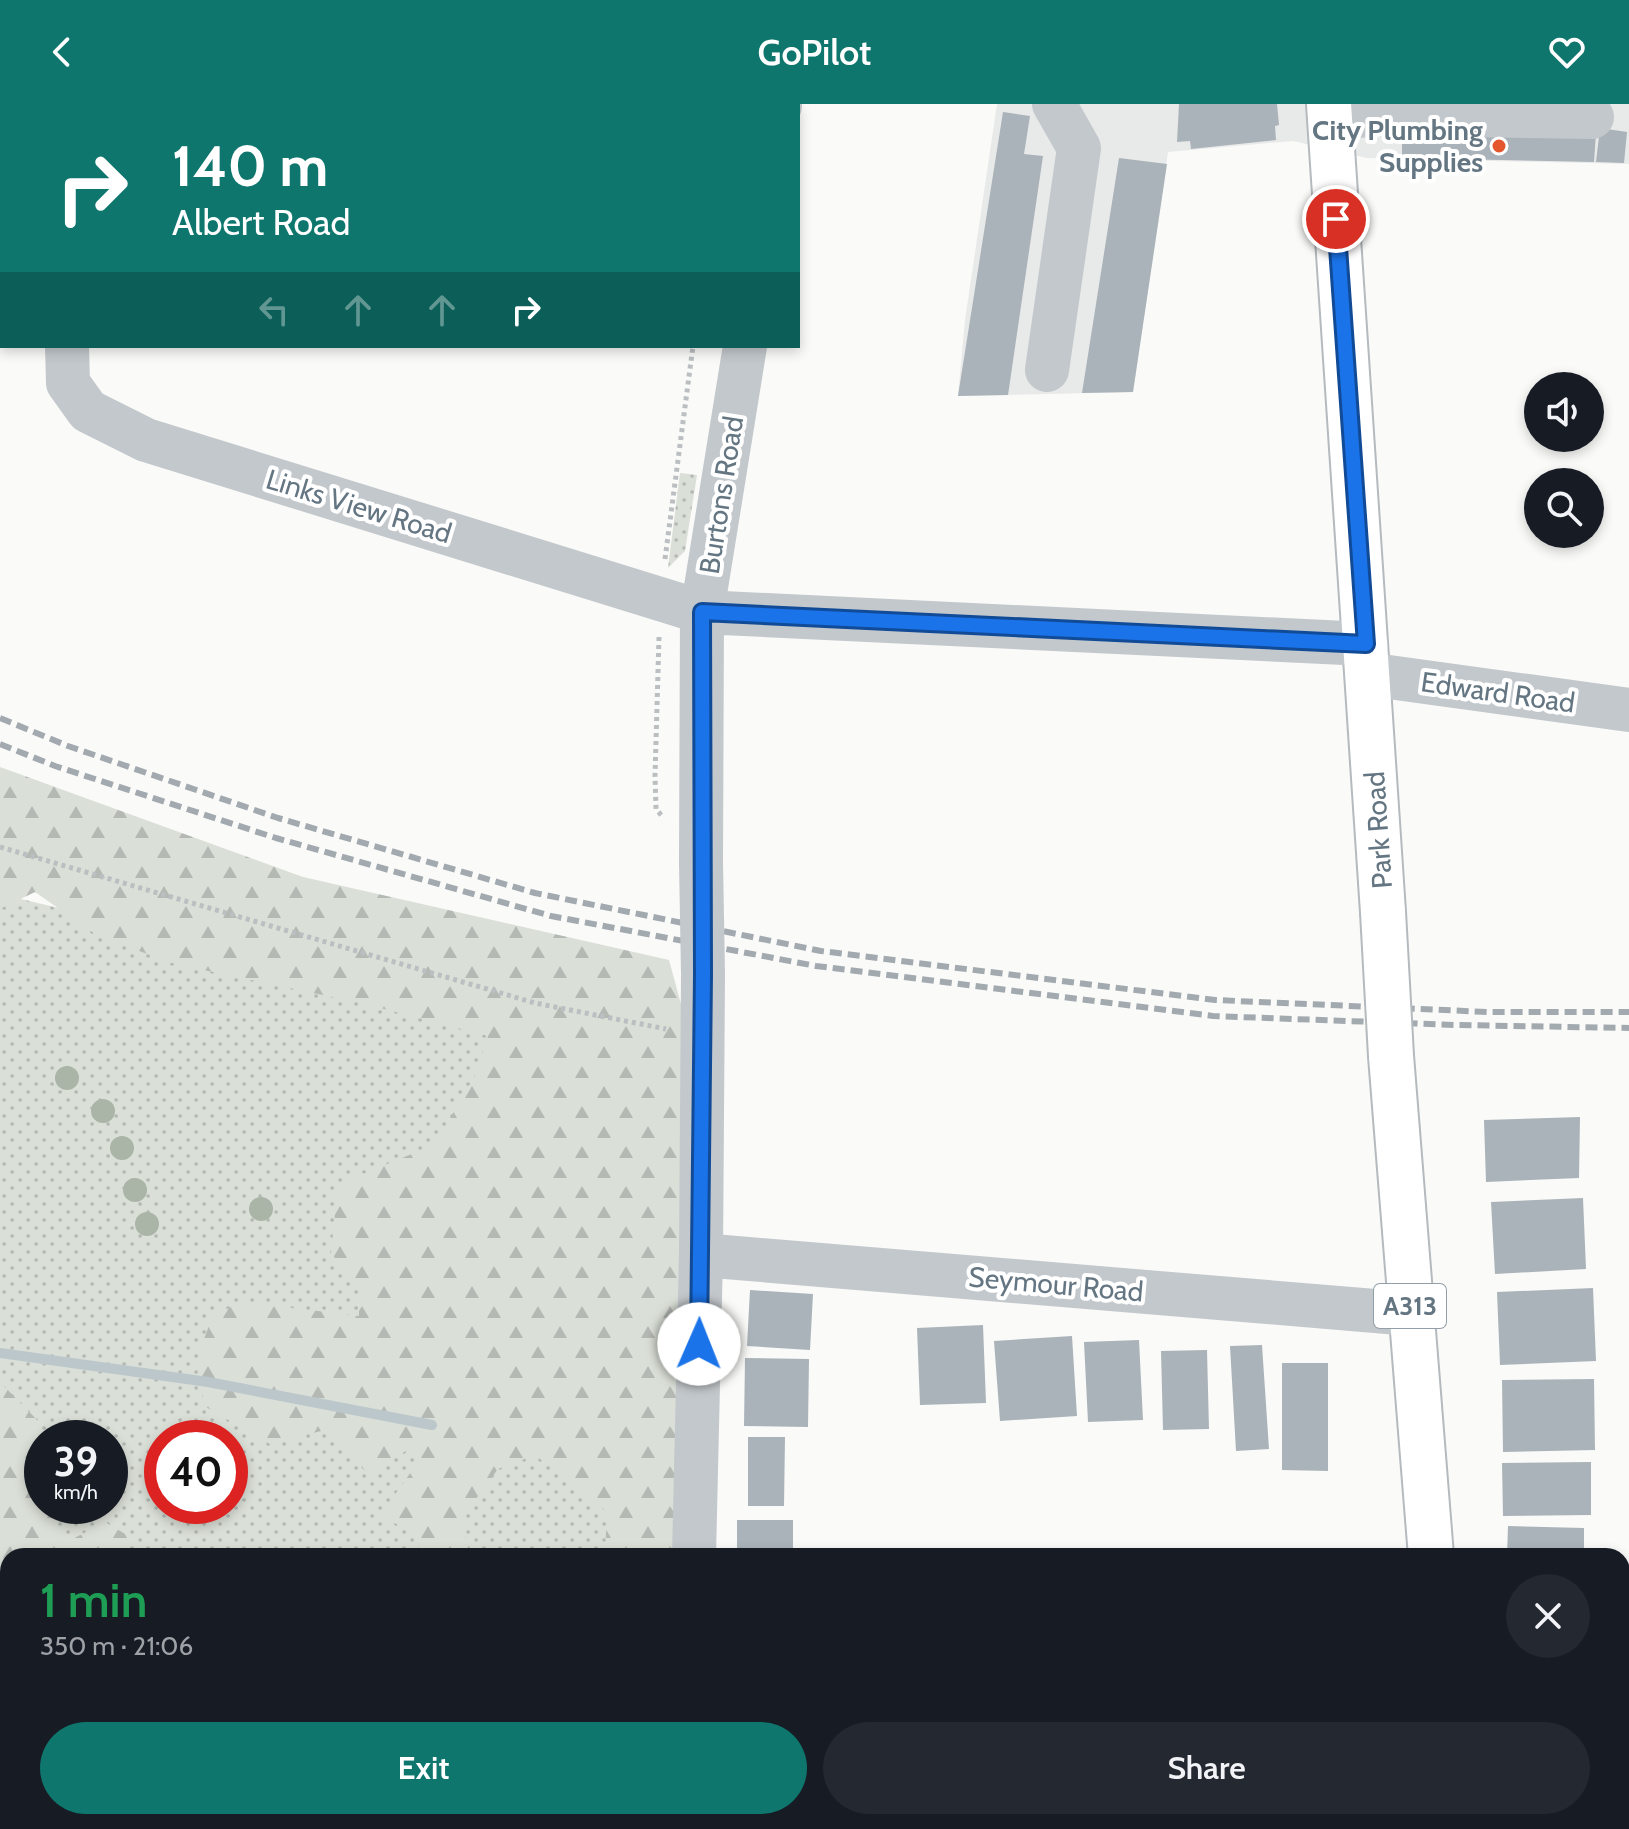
<!DOCTYPE html>
<meta charset="utf-8">
<style>
body{margin:0;font-family:Cabin,sans-serif;background:#242831;color:#f1f3f6;height:100vh;display:flex;flex-direction:column;font-size:30px;white-space:nowrap}
*{box-sizing:border-box;margin:0}
p{font-size:26px;color:#9ea1a6}
.icon{flex:none;width:44px;height:44px;fill:none;stroke:currentColor;stroke-width:2;stroke-linecap:round;stroke-linejoin:round}
.map{position:relative;flex:1;overflow:hidden}
.drawer{position:absolute;left:0px;top:1444px;width:1630px;height:282px;display:flex;flex-direction:column;background:#171b24;border-radius:24px 24px 0 0;box-shadow:0 4px 12px #0003}
.drawer>*{flex:none}
.top-card{position:absolute;left:0px;top:0px;width:800px;height:244px;box-shadow:0 4px 12px #0003;background:#0f766e;color:#fff;overflow:hidden}
.buttons{position:absolute;left:1524px;top:268px;display:grid;gap:16px}
.buttons a{display:grid;place-items:center;width:80px;height:80px;border-radius:50%;background:#171b24;box-shadow:0 4px 12px #0003;font-size:40px}
.speed{position:absolute;left:24px;top:1316px;display:flex;gap:16px;font-size:40px;font-weight:700;text-align:center}
.speed>*{display:grid;place-content:center;width:104px;height:104px;border-radius:50%;background:#171b24;box-shadow:0 4px 12px #0003;line-height:1}
.speed small{font-size:20px;font-weight:400}
.speed .limit{border:12px solid #d22;background:#fff;color:#111}
.pin{position:absolute;display:grid;place-items:center;width:68px;height:68px;color:#fff;margin:-34px;border:4px solid #fff;border-radius:50%;box-shadow:0 2px 8px #0007}
.me{position:absolute;width:88px;margin:-44px;rotate:1deg;stroke-linejoin:round;filter:drop-shadow(0 0 6px #0008)}
.turn{display:flex;align-items:center;gap:28px;height:168px;padding:0 40px;font-size:36px}
.turn .icon{width:104px;height:104px;stroke-width:2.5}
.turn b{display:block;font-size:56px;line-height:68px}
.lanes{display:flex;align-items:center;height:76px;padding:0 40px;background:#0003;justify-content:center;gap:40px;direction:ltr}
.lanes .off{opacity:.35}
.round{display:grid;place-items:center;flex:none;width:84px;height:84px;border-radius:42px;background:#242831}
.summary{display:flex;align-items:center;justify-content:space-between;height:136px;padding:0 40px}
h1{font-size:48px;font-weight:600;line-height:60px;color:#1e9e55}
.primary-button{display:flex;gap:16px;margin-top:auto;padding:16px 40px}
.primary-button a{flex:1;height:92px;border-radius:48px;background:#0f766e;color:#fff;font-size:32px;font-weight:600;line-height:92px;text-align:center}
.primary-button a+a{background:#242831;color:#f1f3f6}
header{display:flex;justify-content:space-between;align-items:center;height:104px;padding:0 40px;background:#0f766e;color:#fff;font-size:36px;font-weight:600}
.map>svg:first-child{display:block}
.built{fill:#e8e9e9}
.grass{fill:url(#grass-dots);fill-rule:evenodd}
.forest{fill:url(#forest-firs)}
.lines{fill:none;stroke-linecap:round;stroke-linejoin:round}
.stream{stroke:#bbc7cb;stroke-width:10}
.building{fill:#aab3b9}
.major-casing{stroke:#b5babe;stroke-width:48}
.path{stroke:#bbbfc2;stroke-width:5;stroke-dasharray:4 4;stroke-linecap:butt}
.minor{stroke:#c3c8cc;stroke-width:44}
.major{stroke:#fff;stroke-width:44}
.rail{stroke:#a2aab0;stroke-width:6;stroke-dasharray:12 6;stroke-linecap:butt}
.major-bridge-casing{stroke:#b5babe;stroke-width:48;stroke-linecap:butt}
.minor-bridge{stroke:#c3c8cc;stroke-width:44}
.major-bridge{stroke:#fff;stroke-width:44}
.tree{fill:#aab4a7}
.route-casing{stroke:#114b97;stroke-width:20}
.route{stroke:#1a73e8;stroke-width:14}
.poi-dot{fill:#e4572e;stroke:#fff;stroke-width:3}
.labels{text-anchor:middle;stroke-width:8;stroke-linejoin:round;paint-order:stroke}
.shield{fill:#fff;stroke:#939fa8;stroke-width:2}
.shield-label{font-size:26px;font-weight:bold;fill:#657683}
.poi-label{font-size:28px;font-weight:bold;fill:#657683;stroke:#fff;text-anchor:end}
.street-label{font-size:28px;fill:#657683;stroke:#fff}
</style>
<header><svg class="icon" aria-label="back" viewBox="0 0 24 24"><path d="M15 5l-7 7 7 7"/></svg>GoPilot<svg class="icon" aria-label="heart" viewBox="0 0 24 24"><path d="M12 20l-8-8c-3-5 5-10 8-4 3-6 11-1 8 4z"/></svg></header>
<div class="map">
<svg width="1629" height="1725" viewBox="0 0 1629 1725">
<defs>
<pattern id="grass-dots" width="8" height="8" patternUnits="userSpaceOnUse" patternTransform="scale(2)"><rect width="8" height="8" fill="#dadfd7"/><path d="M2 2h.1M6 6h.1" fill="none" stroke="#b4b9b4" stroke-width="1.8" stroke-linecap="round"/></pattern>
<pattern id="forest-firs" width="22" height="20" patternUnits="userSpaceOnUse" patternTransform="scale(2)"><rect width="22" height="20" fill="#dadfd7"/><path d="M5 1l3.5 6h-7zM16 11l3.5 6h-7z" fill="#b4b9b4"/></pattern>
</defs>
<rect width="100%" height="100%" fill="#fafaf8"/>
<path class="built" d="M997,0H1629V60L1367,54L1293,37L1168,48L1133,288L958,292L965,216Z"/>
<path class="grass" d="M680,369L697,371L685,447L668,464Z
M0,790L647,944L638,1452H8V1718H632V1725H0ZM42,1334H110V1402H42ZM162,1334H230V1402H162Z"/>
<path class="forest" d="M0,663L303,773L669,856L684,911L682,1452H605L607,1408L535,1351L498,1365L461,1415L470,1452H416L421,1436L381,1410L421,1354L413,1343L367,1369L325,1326L270,1340L204,1302L198,1251L213,1211L243,1198L359,1212V1178L331,1150L338,1080L434,1041L474,974L488,932L361,899L175,860L98,832L35,788L0,805Z
M0,1278L41,1320L35,1370L42,1386V1402H49L65,1439L105,1418L132,1434L125,1452H8V1559L4,1550L0,1530Z
M90,1718H173L167,1725H93Z
M417,1718H469L465,1725H414Z
M593,1718H674L673,1725H592Z"/>
<g class="lines">
<path class="stream" d="M0,1249L208,1278L432,1321"/>
</g>
<path class="building" d="M1179,0H1277L1279,21L1275,22L1276,36L1191,45L1190,37L1177,38Z
M1003,8L1030,12L1024,50L1043,52L1008,291L958,292Z
M1600,24L1627,28L1624,59L1596,58Z
M1402,28L1596,29L1594,58L1402,54Z
M1119,54L1167,60L1133,288L1082,289Z
M1580,1013L1579,1074L1486,1078L1484,1016Z
M1583,1094L1586,1165L1495,1170L1491,1098Z
M1593,1184L1596,1257L1500,1261L1497,1188Z
M750,1186L813,1190L810,1246L747,1242Z
M983,1221L986,1299L920,1301L917,1224Z
M1072,1232L1077,1312L1000,1317L994,1237Z
M1139,1236L1143,1316L1088,1318L1084,1238Z
M1262,1241L1269,1345L1236,1347L1230,1242Z
M1207,1246L1209,1325L1163,1326L1161,1247Z
M745,1254L809,1255L808,1323L744,1322Z
M1282,1259H1328V1367L1282,1366Z
M1594,1275L1595,1346L1503,1348L1502,1276Z
M748,1333H785L784,1402H748Z
M1591,1358V1411L1503,1412L1502,1359Z
M737,1416H793V1452H737Z
M1508,1422L1584,1424V1452H1507Z
M753,1718H801V1725H753Z
M900,1718H979V1725H900Z
M1001,1718H1077L1078,1725H1001Z
M1534,1718H1615L1616,1725H1535Z"/>
<g class="lines">
<g class="major-casing">
<path id="major" d="M1329,0L1383,808
M1391,952L1431,1452
M1446,1718V1725"/>
</g>
<path class="path" d="M665,455L693,242
M659,533L655,672L656,705L662,712
M0,743L535,899L666,925
M1355,1725L1410,1721"/>
<path class="minor" d="M57,0V2
M780,2V0
M1330,13L1399,10L1592,13
M67,242L68,279L88,307L146,336L702,508L1366,540
M1047,266L1079,44L1054,0
M1367,570L1629,606
M701,758L702,508L745,242
M701,1151L1411,1210
M694,1452L701,1151L703,870
M1622,1579H1629
M688,1725V1718"/>
<use href="#major" class="major"/>
<path class="rail" d="M0,614L68,642L278,714L535,789L821,847L1215,896L1488,908H1629
M0,640L55,662L276,734L551,812L816,862L1213,912L1456,921L1629,924"/>
<g class="major-bridge-casing">
<path id="major-bridge" d="M1383,808L1391,952"/>
</g>
<path class="minor-bridge" d="M701,758L703,870"/>
<use href="#major-bridge" class="major-bridge"/>
</g>
<g class="tree">
<circle cx="67" cy="974" r="12"/>
<circle cx="103" cy="1007" r="12"/>
<circle cx="122" cy="1044" r="12"/>
<circle cx="135" cy="1086" r="12"/>
<circle cx="261" cy="1105" r="12"/>
<circle cx="147" cy="1120" r="12"/>
</g>
<g class="lines">
<g class="route-casing">
<path id="route" d="M699,1240L703,870L702,508L1366,540L1336,115"/>
</g>
<use href="#route" class="route"/>
</g>
<circle class="poi-dot" cx="1499" cy="42" r="8"/>
<g class="labels">
<rect class="shield" x="1374" y="1180" width="72" height="44" rx="6"/>
<g class="shield-label">
<text x="1410" y="1211">A313</text>
</g>
<g class="poi-label">
<text x="1483" y="36">City Plumbing<tspan x="1483" dy="32">Supplies</tspan></text>
</g>
<g class="street-label">
<text transform="translate(721 391) rotate(-81)" y="10">Burtons Road</text>
<text transform="translate(359 402) rotate(17)" y="10">Links View Road</text>
<text transform="translate(1498 588) rotate(8)" y="10">Edward Road</text>
<text transform="translate(1378 726) rotate(-94)" y="10">Park Road</text>
<text transform="translate(1056 1180) rotate(5)" y="10">Seymour Road</text>
</g>
</g>
</svg>
<div class="buttons">
<a><svg class="icon" aria-label="sound" viewBox="0 0 24 24"><path d="M4 9h4l5-4v14l-5-4H4zM17 9q2 3 0 6"/></svg></a>
<a><svg class="icon" aria-label="search" viewBox="0 0 24 24"><circle cx="10" cy="10" r="6"/><path d="M15 15l6 6"/></svg></a>
</div>
<div class="speed"><div>39<small>km/h</small></div><div class="limit">40</div></div>
<div class="pin" style="left:1336px;top:115px;background:#d93025"><svg class="icon" aria-label="arrive" viewBox="0 0 24 24"><path d="M6 21V4h12l-3 4 3 4H6"/></svg></div>
<svg class="me" style="left:699px;top:1240px" viewBox="-20 -20 40 40"><circle r="19" fill="#fff"/><path d="M0-13L10 11 0 6-10 11z" fill="#1a73e8"/></svg>
<div class="top-card">
<div class="turn"><svg class="icon" aria-label="right" viewBox="0 0 24 24"><path d="M7 20v-9h11M14 6l5 5-5 5"/></svg><div><b>140 m</b>Albert Road</div></div>
<div class="lanes"><svg class="icon off" aria-label="left" viewBox="0 0 24 24"><path d="M17 20v-9H6M10 6l-5 5 5 5"/></svg><svg class="icon off" aria-label="ahead" viewBox="0 0 24 24"><path d="M12 20V5M6 11l6-6 6 6"/></svg><svg class="icon off" aria-label="ahead" viewBox="0 0 24 24"><path d="M12 20V5M6 11l6-6 6 6"/></svg><svg class="icon" aria-label="right" viewBox="0 0 24 24"><path d="M7 20v-9h11M14 6l5 5-5 5"/></svg></div>
</div>
<section class="drawer">
<div class="summary"><div><h1>1 min</h1><p>350 m · 21:06</p></div><a class="round"><svg class="icon" aria-label="close" viewBox="0 0 24 24"><path d="M6 6l12 12M18 6L6 18"/></svg></a></div>
<div class="primary-button"><a>Exit</a><a>Share</a></div>
</section>
</div>
